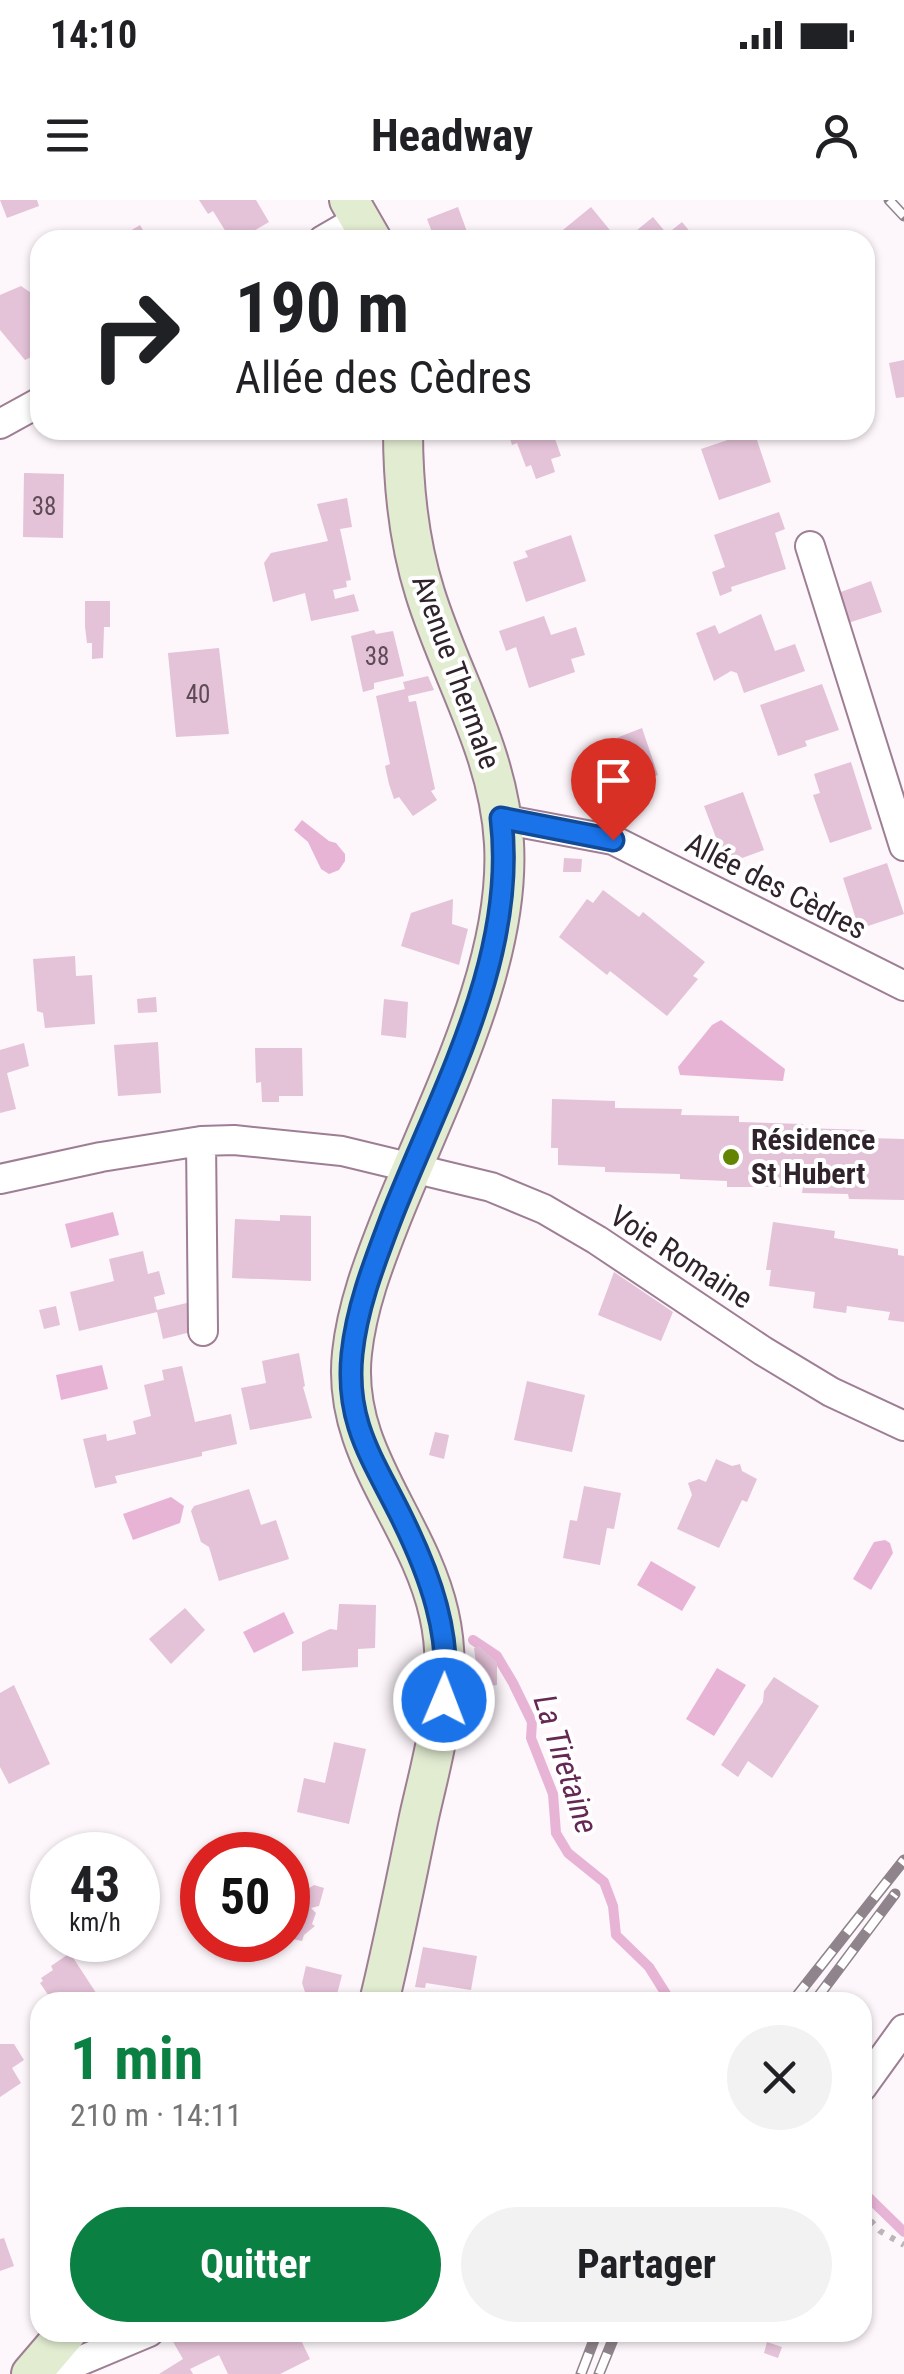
<!DOCTYPE html>
<html lang="fr">
<meta charset="utf-8">
<style>
body{margin:0;font-family:"Roboto Condensed",sans-serif;background:#f2f2f2;color:#202124;height:100vh;display:flex;flex-direction:column;font-size:38px;white-space:nowrap}
*{box-sizing:border-box;margin:0}
p{font-size:32px;color:#757577}
.icon{flex:none;width:55px;height:55px;fill:none;stroke:currentColor;stroke-width:2;stroke-linecap:round;stroke-linejoin:round}
.map{position:relative;flex:1;overflow:hidden}
.sheet{position:absolute;left:30px;top:1792px;width:842px;height:350px;display:flex;flex-direction:column;background:#fff;border-radius:30px;box-shadow:0 2px 8px #0004}
.sheet>*{flex:none}
.banner{position:absolute;left:30px;top:30px;width:845px;height:210px;border-radius:30px;box-shadow:0 2px 8px #0004;background:#fff;color:#202124;overflow:hidden}
.speed{position:absolute;left:30px;top:1632px;display:flex;gap:20px;font-size:50px;font-weight:700;text-align:center}
.speed>*{display:grid;place-content:center;width:130px;height:130px;border-radius:50%;background:#fff;box-shadow:0 2px 8px #0004;line-height:1}
.speed small{font-size:25px;font-weight:400}
.speed .limit{border:15px solid #d22;background:#fff;color:#111}
.pin{position:absolute;display:grid;place-items:center;width:85px;height:85px;color:#fff;margin:-102px -42px;border-radius:50% 50% 50% 0;rotate:-45deg;box-shadow:0 0 10px #0007}
.pin .icon{rotate:45deg}
.me{position:absolute;width:110px;margin:-55px;rotate:1deg;stroke-linejoin:round;filter:drop-shadow(0 0 8px #0008)}
.turn{display:flex;align-items:center;gap:35px;height:210px;padding:0 40px;font-size:45px}
.turn .icon{width:130px;height:130px;stroke-width:2.5}
.turn b{display:block;font-size:70px;line-height:85px}
.round{display:grid;place-items:center;flex:none;width:105px;height:105px;border-radius:52px;background:#f2f2f2}
.overview{display:flex;align-items:center;justify-content:space-between;height:170px;padding:0 40px}
h1{font-size:60px;font-weight:700;line-height:75px;color:#0b8043}
.action{display:flex;gap:20px;margin-top:auto;padding:20px 40px}
.action a{flex:1;height:115px;border-radius:60px;background:#0b8043;color:#fff;font-size:40px;font-weight:700;line-height:115px;text-align:center}
.action a+a{background:#f2f2f2;color:#202124}
.status{display:flex;justify-content:space-between;align-items:center;height:70px;padding:0 50px;background:#fff;direction:ltr}
.status svg{height:28px;fill:currentColor}
header{display:flex;justify-content:space-between;align-items:center;height:130px;padding:0 40px;background:#fff;font-size:45px;font-weight:700}
.map>svg:first-child{display:block}
.water{fill:#e8b4d6}
.lines{fill:none;stroke-linecap:round;stroke-linejoin:round}
.stream{stroke:#e8b4d6;stroke-width:10}
.building{fill:#e4c2d8}
.minor-casing{stroke:#9e7e93;stroke-width:32}
.secondary-casing{stroke:#9e7e93;stroke-width:42}
.path{stroke:#bdb4ba;stroke-width:6;stroke-dasharray:5 8;stroke-linecap:butt}
.minor{stroke:#fff;stroke-width:28}
.secondary{stroke:#e2ecd1;stroke-width:38}
.rail-casing{stroke:#8f848b;stroke-width:11}
.rail{stroke:#fff;stroke-width:8;stroke-dasharray:22;stroke-linecap:butt}
.route-casing{stroke:#114b97;stroke-width:25}
.route{stroke:#1a73e8;stroke-width:18}
.poi-dot{fill:#628400;stroke:#fff;stroke-width:4}
.labels{text-anchor:middle;stroke-width:8;stroke-linejoin:round;paint-order:stroke}
.number-label{font-size:25px;fill:#5d4b56}
.street-label{font-size:30px;fill:#30232b;stroke:#fff}
.poi-label{font-size:30px;font-weight:bold;fill:#30232b;stroke:#fff;text-anchor:start}
.water-label{font-size:32px;font-style:italic;fill:#652853;stroke:#fff}
</style>
<div class="status"><b>14:10</b><svg viewBox="0 0 49 12"><path d="M0 12V9h3v3zM5 12V6h3v6zM10 12V3h3v9zM15 12V0h3v12zM26 1h20v11H26zM47 4h2v5h-2z"/></svg></div>
<header><svg class="icon" aria-label="menu" viewBox="0 0 24 24"><path d="M4 6h16M4 12h16M4 18h16"/></svg>Headway<svg class="icon" aria-label="person" viewBox="0 0 24 24"><circle cx="12" cy="8" r="4"/><path d="M4 21q1-7 8-7t8 7"/></svg></header>
<div class="map">
<svg width="904" height="2174" viewBox="0 0 904 2174">
<rect width="100%" height="100%" fill="#fdf6fb"/>
<path class="water" d="M302,620L329,641L336,643L345,654V661L339,670L329,674L321,669L308,642L294,630Z
M721,820L785,869L783,881L680,875L678,867L712,825Z
M113,1012L119,1035L71,1048L65,1024Z
M102,1165L108,1189L61,1200L56,1175Z
M171,1297L184,1306L180,1323L133,1340L123,1314Z
M885,1340L890,1343L893,1353L871,1390L853,1379L874,1342Z
M651,1361L696,1387L682,1411L637,1385Z
M284,1412L294,1433L254,1453L243,1432Z
M717,1468L746,1485L714,1536L686,1519Z"/>
<g class="lines">
<path class="stream" d="M473,1440L497,1456L513,1483L532,1522L531,1538L553,1594L556,1633L568,1653L604,1682L613,1706L616,1735L649,1767L671,1802
M862,1991L904,2032"/>
</g>
<path class="building" d="M0,0H37L39,6L7,18Z
M199,0H256L269,22L238,40H231L213,11L208,14Z
M458,7L470,40H435L427,19Z
M591,7L618,40H563L558,34Z
M653,17L667,34L682,22L697,40H625Z
M140,25L149,40H115Z
M21,86L40,99V153L25,160L0,130V95Z
M904,160V197L896,198L889,163Z
M507,230H542L543,233L552,230L561,256L551,259L555,272L536,279L531,265L526,267L517,243L512,245Z
M754,231L771,282L719,300L701,249Z
M24,273L64,274L63,338L23,337Z
M347,298L352,327L340,329L351,380L346,381L347,387L333,390L335,399L354,394L359,411L311,421L305,393L273,402L264,363L271,353L328,341L317,304Z
M779,312L785,329L775,333L786,369L731,387L732,391L720,396L712,372L725,367L714,335Z
M571,335L586,381L526,402L513,362L528,357L525,351Z
M871,381L882,412L848,423L838,393Z
M85,401H110V427H104L103,458L92,459V443H87L85,427Z
M761,414L775,451L795,444L805,471L744,493L737,473L731,471L714,481L696,433L715,425L719,434Z
M544,416L551,435L576,427L585,455L571,459L575,472L529,488L516,447L506,451L499,431Z
M374,430L376,434L393,431L404,476L374,483V489L363,492L351,436Z
M219,448L229,534L176,537L168,453Z
M428,476L434,490L408,496L409,502L416,501L435,589L431,591L437,600L413,616L399,597L394,599L389,584L385,566L390,564L376,496L405,489L403,482Z
M822,484L839,530L805,541L807,546L778,556L760,505Z
M642,528L658,575L639,582L640,587L620,594L601,544Z
M851,562L872,629L830,643L813,595L820,593L814,574Z
M743,592L764,650L726,664L704,606Z
M564,658L582,659L581,672H563Z
M887,663L904,714L859,729L843,678Z
M603,690L639,717L643,712L705,762L693,776L698,779L667,816L610,771L607,775L559,737L587,699L593,703Z
M453,699L452,724L468,729L459,765L401,746L411,713Z
M75,756L76,776L92,775L95,824L45,828L43,813L37,811L33,759Z
M156,797L157,812L138,813L137,799Z
M384,799L408,802L406,838L381,835Z
M158,842L161,893L118,896L114,845Z
M24,843L29,866L7,873L16,909L0,913V850Z
M255,848H302L303,896H279V902H262L261,882L256,883Z
M552,899L615,901V908L682,909L681,915L739,916V922L803,924V928L868,930L867,938L904,939V1000L849,999L848,994L802,993L803,987H727V981L680,979V974L605,972V967L558,965V948H551Z
M280,1015L311,1016V1081L232,1078L235,1019L280,1021Z
M773,1022L835,1031L834,1038L898,1049V1055L904,1056V1122L888,1120L890,1112L847,1106L846,1113L813,1108L815,1092L769,1086L771,1070H766Z
M143,1051L148,1074L159,1071L165,1094L154,1097L157,1110L191,1102V1132L163,1139L157,1112L79,1131L70,1092L114,1081L109,1059Z
M614,1072L673,1112L661,1141L598,1115Z
M56,1106L60,1125L44,1129L39,1110Z
M299,1153L305,1186L303,1187L312,1218L250,1230L241,1188L266,1183L262,1161Z
M182,1166L195,1222L231,1214L237,1244L202,1252V1256L115,1276L117,1283L95,1288L83,1239L106,1234L107,1241L136,1234L133,1221L151,1216L144,1185L164,1180L162,1170Z
M527,1181L585,1195L572,1252L514,1240Z
M435,1232L449,1235L444,1259L429,1255Z
M716,1259L732,1266L740,1264L742,1271L757,1279L747,1302L742,1300L719,1348L677,1329L692,1295L688,1283L699,1279L706,1282Z
M584,1286L621,1293L614,1329L607,1328L600,1365L563,1358L570,1320L577,1321Z
M249,1289L261,1325L276,1320L289,1359L219,1381L209,1347L201,1342L191,1311L194,1306Z
M339,1404L376,1405L375,1448L358,1449V1467L302,1471V1442L330,1429L337,1430Z
M185,1408L205,1430L171,1464L149,1439Z
M479,1446L497,1462V1485L479,1487L474,1448Z
M774,1477L819,1506L772,1578L748,1561L738,1577L721,1565L763,1502L764,1491Z
M14,1485L50,1564L9,1584L0,1567V1493Z
M334,1542L366,1549L349,1624L297,1612L304,1578L325,1583Z
M288,1679L303,1692L314,1685L324,1688L319,1706L311,1708L316,1713L312,1724L315,1726L304,1735L302,1741L288,1738Z
M423,1747L477,1756L471,1790L426,1783L425,1788L415,1787Z
M70,1753L102,1802H53L40,1783L43,1781L41,1778L53,1770L51,1766Z
M306,1766L342,1775L335,1802L307,1798L302,1783Z
M0,1844H14L24,1860L12,1868L21,1883L0,1897Z
M4,2038L14,2066L0,2071V2039Z
M189,2132H261L265,2140L281,2132H297L310,2159L280,2174H228L219,2155L190,2169L193,2174H159L183,2159L172,2140Z
M767,2142L782,2147L778,2158L764,2153Z"/>
<g class="lines">
<g class="minor-casing">
<path id="minor" d="M323,40L361,18
M0,224L40,202
M810,346L904,646
M501,619L613,640L904,786
M201,941L203,1131
M0,979L101,957L201,941L234,940L342,951L491,987L544,1009L597,1040L763,1151L831,1192L904,1226
M862,1887L904,1829
M49,2174L149,2132"/>
</g>
<g class="secondary-casing">
<path id="secondary" d="M349,0L372,40
M379,1802C394,1741 406,1679 419,1617C434,1550 455,1484 439,1414C418,1320 341,1253 352,1153C357,1106 374,1062 391,1019C436,905 511,766 504,643C499,552 451,477 425,393C408,339 403,286 403,230
M31,2174L67,2132"/>
</g>
<path class="path" d="M862,2011L880,2031L904,2045"/>
<use href="#minor" class="minor"/>
<use href="#secondary" class="secondary"/>
<g class="rail-casing">
<path id="rail" d="M889,0L904,16
M792,1802L904,1660
M814,1802L895,1694
M581,2174L597,2132
M599,2174L616,2132"/>
</g>
<use href="#rail" class="rail"/>
</g>
<g class="lines">
<g class="route-casing">
<path id="route" d="M444,1500C452,1435 430,1375 402,1318C373,1259 345,1223 352,1154C357,1106 375,1061 392,1016C441,891 518,757 501,618L613,640"/>
</g>
<use href="#route" class="route"/>
</g>
<circle class="poi-dot" cx="731" cy="957" r="10"/>
<g class="labels">
<g class="number-label">
<text x="44" y="315">38</text>
<text x="377" y="465">38</text>
<text x="198" y="503">40</text>
</g>
<g class="street-label">
<text transform="translate(456 472) rotate(70)" y="10">Avenue Thermale</text>
<text transform="translate(776 686) rotate(27)" y="10">Allée des Cèdres</text>
<text transform="translate(681 1057) rotate(33)" y="10">Voie Romaine</text>
</g>
<g class="poi-label">
<text x="751" y="950">Résidence<tspan x="751" dy="34">St Hubert</tspan></text>
</g>
<g class="water-label">
<text transform="translate(566 1564) rotate(72)" y="11">La Tiretaine</text>
</g>
</g>
</svg>
<div class="speed"><div>43<small>km/h</small></div><div class="limit">50</div></div>
<div class="pin" style="left:613px;top:640px;background:#d93025"><svg class="icon" aria-label="arrive" viewBox="0 0 24 24"><path d="M6 21V4h12l-3 4 3 4H6"/></svg></div>
<svg class="me" style="left:444px;top:1500px" viewBox="-20 -20 40 40"><circle r="17" fill="#1a73e8" stroke="#fff" stroke-width="3"/><path d="M0-11L8 9 0 5-8 9z" fill="#fff"/></svg>
<div class="banner">
<div class="turn"><svg class="icon" aria-label="right" viewBox="0 0 24 24"><path d="M7 20v-9h11M14 6l5 5-5 5"/></svg><div><b>190 m</b>Allée des Cèdres</div></div>
</div>
<section class="sheet">
<div class="overview"><div><h1>1 min</h1><p>210 m · 14:11</p></div><a class="round"><svg class="icon" aria-label="close" viewBox="0 0 24 24"><path d="M6 6l12 12M18 6L6 18"/></svg></a></div>
<div class="action"><a>Quitter</a><a>Partager</a></div>
</section>
</div>
